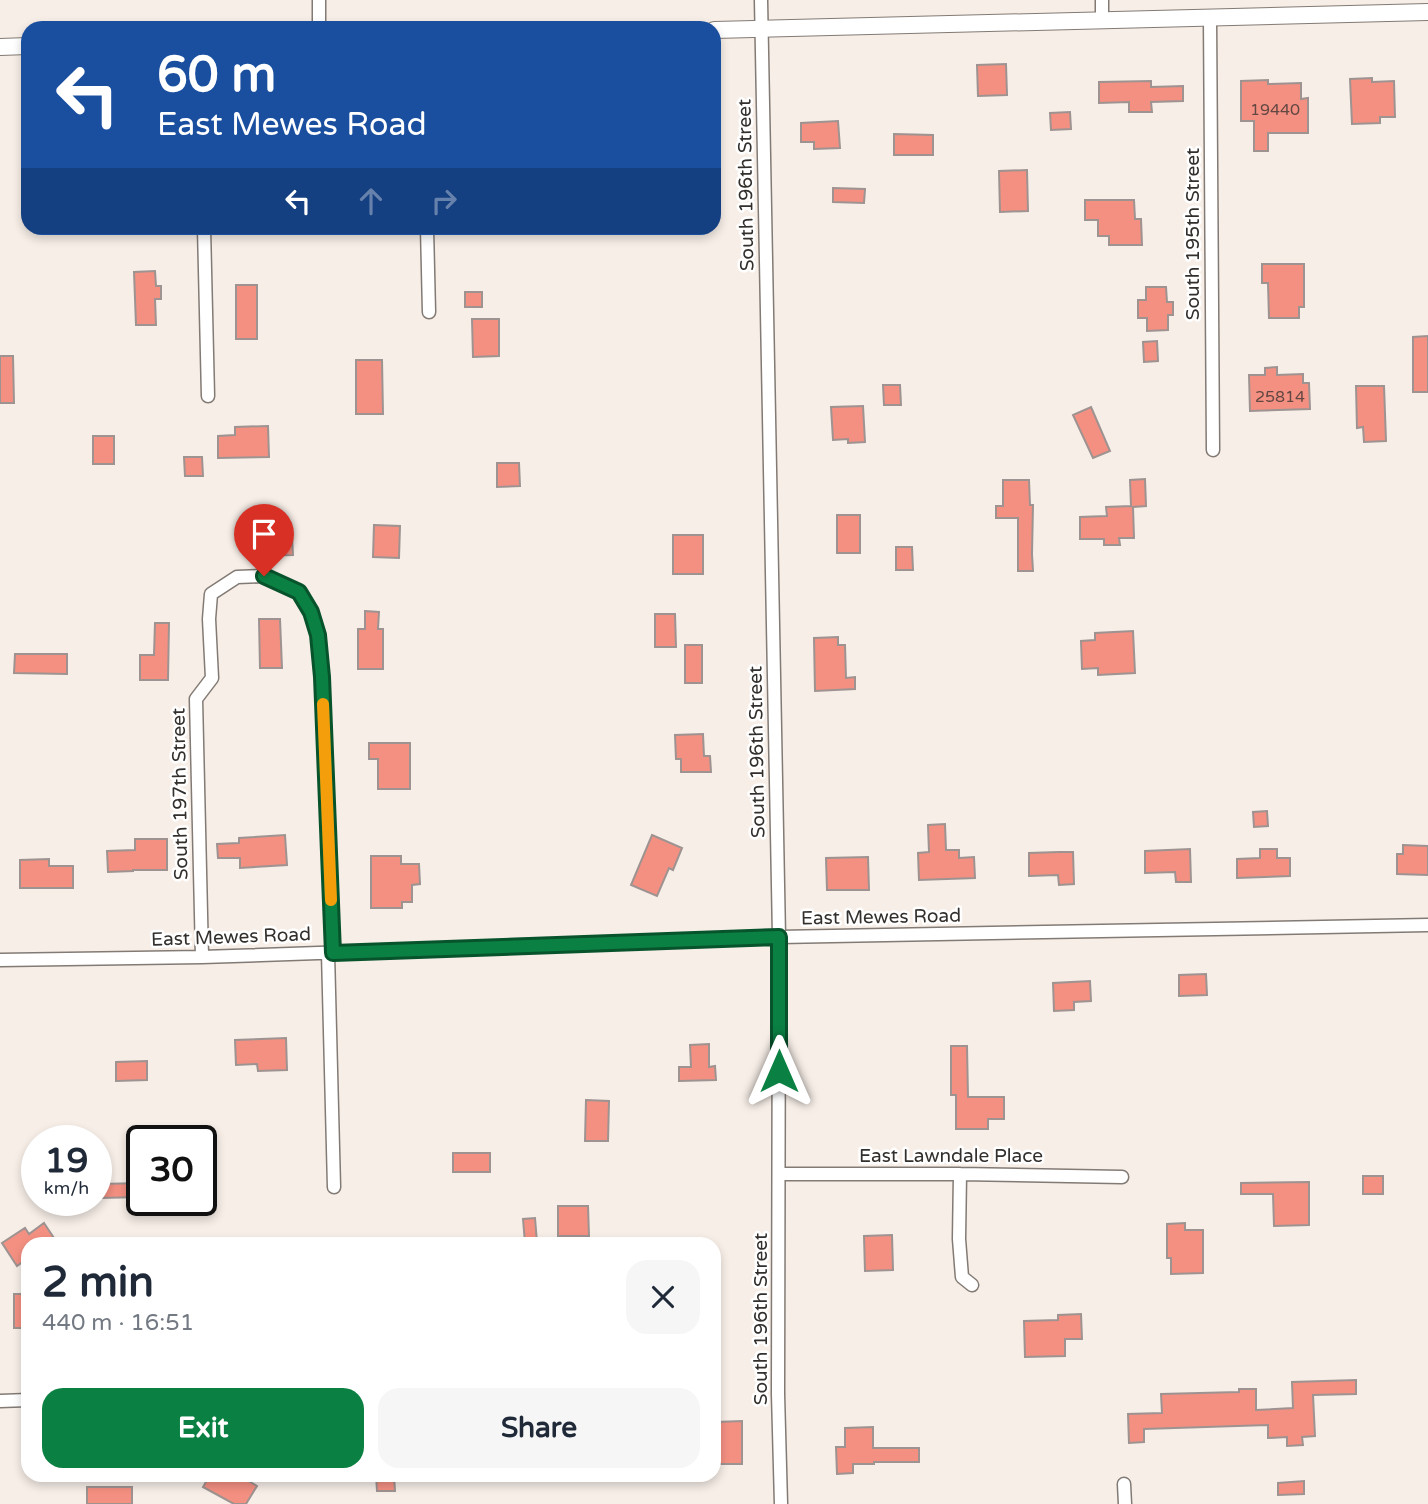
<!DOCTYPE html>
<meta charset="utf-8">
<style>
body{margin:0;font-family:"Varela Round",sans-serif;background:#f6f6f7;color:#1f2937;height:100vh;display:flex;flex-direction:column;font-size:26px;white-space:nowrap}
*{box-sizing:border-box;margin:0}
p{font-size:23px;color:#747a83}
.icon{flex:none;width:38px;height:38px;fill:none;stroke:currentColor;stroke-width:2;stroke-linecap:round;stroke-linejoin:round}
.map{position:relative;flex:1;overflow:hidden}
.drawer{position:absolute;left:21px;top:1237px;width:700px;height:245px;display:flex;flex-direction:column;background:#fff;border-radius:21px;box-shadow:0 4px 10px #0003}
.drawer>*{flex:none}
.hud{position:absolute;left:21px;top:21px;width:700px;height:214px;border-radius:21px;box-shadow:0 4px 10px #0003;background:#1a4fa0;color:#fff;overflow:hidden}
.speed{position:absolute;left:21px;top:1125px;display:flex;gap:14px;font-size:35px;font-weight:700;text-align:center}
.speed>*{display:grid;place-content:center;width:91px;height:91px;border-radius:50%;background:#fff;box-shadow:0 4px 10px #0003;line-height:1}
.speed small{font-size:18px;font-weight:400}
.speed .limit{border:4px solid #111;border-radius:10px;background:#fff;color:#111}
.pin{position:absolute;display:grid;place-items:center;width:60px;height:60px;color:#fff;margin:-72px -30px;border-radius:50% 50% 50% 0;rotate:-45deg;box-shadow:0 0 7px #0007}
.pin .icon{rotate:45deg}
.me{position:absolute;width:77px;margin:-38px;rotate:0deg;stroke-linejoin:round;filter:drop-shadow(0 0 5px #0008)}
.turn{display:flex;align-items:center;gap:24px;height:147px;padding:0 21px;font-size:32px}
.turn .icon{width:91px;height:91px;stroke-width:2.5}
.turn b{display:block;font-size:49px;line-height:60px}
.lanes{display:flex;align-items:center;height:66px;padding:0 21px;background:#0003;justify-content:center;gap:35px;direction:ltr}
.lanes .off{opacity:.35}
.round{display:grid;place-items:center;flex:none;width:74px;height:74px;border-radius:21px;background:#f6f6f7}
.headline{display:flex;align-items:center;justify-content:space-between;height:119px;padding:0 21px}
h1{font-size:42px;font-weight:700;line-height:52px}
.primary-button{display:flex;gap:14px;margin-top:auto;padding:14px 21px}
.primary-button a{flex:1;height:80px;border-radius:21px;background:#0b8043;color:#fff;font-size:28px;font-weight:700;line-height:80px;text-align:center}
.primary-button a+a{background:#f6f6f7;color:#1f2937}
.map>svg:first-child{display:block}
.building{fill:#f49082;stroke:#9e9391;stroke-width:2}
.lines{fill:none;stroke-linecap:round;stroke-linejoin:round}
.minor-casing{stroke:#827a74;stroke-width:15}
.tertiary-casing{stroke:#827a74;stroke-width:18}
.minor{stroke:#fff;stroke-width:12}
.tertiary{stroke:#fff;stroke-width:16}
.route-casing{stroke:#07532c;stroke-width:18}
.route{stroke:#0b8043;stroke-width:12}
.slow{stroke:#f59e0b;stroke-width:12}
.labels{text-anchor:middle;stroke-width:5;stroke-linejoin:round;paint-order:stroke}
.number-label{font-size:16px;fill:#624742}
.street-label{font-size:19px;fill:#322f2c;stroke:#fff}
</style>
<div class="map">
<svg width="1428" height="1504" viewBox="0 0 1428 1504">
<rect width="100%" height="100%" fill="#f7eee7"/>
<path class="building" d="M1006,64L1007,95L978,96L977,65Z
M1372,78V82L1394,81L1395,117H1380V123L1352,124L1350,79Z
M1268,80V84L1301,83V99L1308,98V133H1268V151H1254V121H1241V81Z
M1151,81V87L1183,86V101L1151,102L1152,112H1129V102L1099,103V82Z
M1070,112L1071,129L1051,130L1050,113Z
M838,121L840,148L814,149V142H801V123Z
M894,134L933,135V155H894Z
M1027,170L1028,211L1000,212L999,171Z
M833,188L865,189L864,203L833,202Z
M1085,200H1134L1135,219H1141L1142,245H1109V236H1098V220H1085Z
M1262,264H1304V307H1299V318H1269L1268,283H1262Z
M155,271L156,286H161V299H155L156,325H136L134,272Z
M236,285H257V339H236Z
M1146,287H1166L1167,302H1173V315H1168V330L1147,331V318H1138V300H1146Z
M465,292H482V307H465Z
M472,319H499V356L473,357Z
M1428,336V392H1413V337Z
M1157,341L1158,361L1144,362L1143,342Z
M0,356H13L14,403H0Z
M356,360H382L383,414H356Z
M1277,367V375L1303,374V383H1309L1310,409L1250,411L1249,375H1265V368Z
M883,385H900L901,405H884Z
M1356,386H1384L1386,441L1364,442L1363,427L1357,428Z
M863,406L865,442L848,443V439L833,440L831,407Z
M1091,407L1110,451L1093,458L1073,415Z
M268,426L269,457L218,458V436L235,435V427Z
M93,436H114V464H93Z
M184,457H202L203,476H185Z
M497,463H519L520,486L497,487Z
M1145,479L1146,506L1133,507L1134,538H1119L1120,545H1104V539H1080V517L1107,516L1106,507L1131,506L1130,480Z
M1003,480H1029L1030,505H1033L1032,554L1033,571H1018V518H996V506H1003Z
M837,515H860V553H837Z
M374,525L400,526L399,558L373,557Z
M673,535H703V574H673Z
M292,536L293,555L251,556L250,538Z
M896,547H912L913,570H896Z
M365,611L379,612L378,629H383V669H358V629H365Z
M655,614H675L676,647H655Z
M259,619H280L282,668H260Z
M155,623H169L168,680H140V655H154Z
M1133,631L1135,673L1098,675V668L1082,669L1081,641L1095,640V633Z
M838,637V645H845L846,678L855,677V689L815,691L814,638Z
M685,645H702V683H685Z
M15,654H67V674L14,673Z
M703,734L704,756H710L711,772H681V759H676L675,735Z
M369,743H410V789H378V759H369Z
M1267,811L1268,826L1254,827L1253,812Z
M945,824L946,850H959V858L974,857L975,878L919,880L918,853L929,852L928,825Z
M285,835L287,865L240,868V858H218L217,844L239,843V838Z
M652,835L682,848L673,870L669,868L657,896L631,885Z
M135,839H167V870H133V871L108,872L107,851L135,850Z
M1403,845L1428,846V875L1397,874V854H1403Z
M1190,849L1191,882H1176L1175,872L1145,873V851Z
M1260,849H1277V858H1290V876L1237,878V859L1260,858Z
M1059,852H1073L1074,884L1059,885L1058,875L1029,876V853Z
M371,856H401V864H419L420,884L412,885V902H402V908H371Z
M868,857L869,890H827L826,858Z
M49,859V866H73V888H20V860Z
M1206,974L1207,995L1179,996V975Z
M1090,981L1091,1001L1074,1002V1010L1054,1011L1053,983Z
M286,1038L287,1070L258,1071L257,1064L236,1065L235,1040Z
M709,1044V1067L715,1066L716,1080L679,1081V1067H691L690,1045Z
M951,1046H967L968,1097H1004V1119H988V1129H956V1095H951Z
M147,1061V1080L116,1081V1062Z
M586,1100L609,1101L608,1141H585Z
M453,1153H490V1172H453Z
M1363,1176H1383V1194H1363Z
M1309,1182V1225L1274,1226L1273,1194H1241V1183Z
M142,1183V1197L100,1198L99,1184Z
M558,1206H588L589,1236H558Z
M535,1218L537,1242L525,1243L523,1219Z
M44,1223L58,1244H28V1258L17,1266L2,1243L25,1228L29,1234Z
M1185,1223V1230H1203V1273L1171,1274V1258H1167V1224Z
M892,1235L893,1270L865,1271L864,1236Z
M14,1294H28V1328H14Z
M1081,1314L1082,1339H1065V1356L1025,1357L1024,1321L1058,1320V1315Z
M1356,1380V1394L1313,1395L1315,1436L1302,1437L1303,1445L1287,1446V1437L1268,1438V1425L1144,1429V1442L1129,1443L1128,1414L1162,1413L1161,1394L1239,1392V1389H1256V1410L1293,1408L1292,1382Z
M742,1421V1464H717L716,1422Z
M873,1427V1448H919V1462H874V1464H853V1473L837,1474L836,1447H845V1428Z
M210,1475H238L257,1486L246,1504H234L203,1487Z
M376,1475H394L395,1491H377Z
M1304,1481V1494L1278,1495V1483Z
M87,1487H132V1504H87Z"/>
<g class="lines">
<g class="minor-casing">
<path id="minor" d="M319,0V28
M761,0L779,937L778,1394L781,1504
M1102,0V20
M1210,18L1213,450
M204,228L208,396
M427,228L429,312
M328,953L334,1187
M202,957L196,699L212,678L209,619L211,594L237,577L264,576L298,592L311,612L318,635L322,677L333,953
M0,960L202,957L779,937L1428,925
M780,1174H960L1122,1177
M960,1174L959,1239L962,1277L972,1285
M0,1401L28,1400
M1124,1484L1125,1504"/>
</g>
<g class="tertiary-casing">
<path id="tertiary" d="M714,30L1428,12
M0,47L28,46"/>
</g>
<use href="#minor" class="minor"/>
<use href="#tertiary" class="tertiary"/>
</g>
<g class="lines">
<g class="route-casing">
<path id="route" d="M264,576L299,592L311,612L318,635L322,677L333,953L779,937V1071"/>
</g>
<use href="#route" class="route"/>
<path class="slow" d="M323,704L331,900"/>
</g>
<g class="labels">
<g class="number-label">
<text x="1275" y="115">19440</text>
<text x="1280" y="402">25814</text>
</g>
<g class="street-label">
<text transform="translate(745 185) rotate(-91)" y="7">South 196th Street</text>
<text transform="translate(1192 234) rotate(-90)" y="7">South 195th Street</text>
<text transform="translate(756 752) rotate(-91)" y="7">South 196th Street</text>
<text transform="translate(179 794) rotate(-91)" y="7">South 197th Street</text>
<text transform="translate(881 916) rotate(-1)" y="7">East Mewes Road</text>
<text transform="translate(231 936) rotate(-2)" y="7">East Mewes Road</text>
<text x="951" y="1162">East Lawndale Place</text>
<text transform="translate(760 1319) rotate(-90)" y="7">South 196th Street</text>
</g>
</g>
</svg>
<div class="speed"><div>19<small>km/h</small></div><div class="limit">30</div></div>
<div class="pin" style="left:264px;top:576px;background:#d93025"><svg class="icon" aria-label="arrive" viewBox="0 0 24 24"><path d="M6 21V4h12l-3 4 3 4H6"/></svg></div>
<svg class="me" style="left:779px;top:1071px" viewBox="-20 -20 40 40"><path d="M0-17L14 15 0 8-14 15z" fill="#0b8043" stroke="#fff" stroke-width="4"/></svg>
<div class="hud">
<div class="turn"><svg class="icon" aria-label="left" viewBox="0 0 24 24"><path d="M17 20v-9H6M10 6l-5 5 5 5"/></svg><div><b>60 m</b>East Mewes Road</div></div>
<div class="lanes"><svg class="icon" aria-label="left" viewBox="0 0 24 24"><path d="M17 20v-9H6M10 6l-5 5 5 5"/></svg><svg class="icon off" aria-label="ahead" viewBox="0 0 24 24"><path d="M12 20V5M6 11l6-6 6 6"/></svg><svg class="icon off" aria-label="right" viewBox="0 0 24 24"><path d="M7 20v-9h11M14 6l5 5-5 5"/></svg></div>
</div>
<section class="drawer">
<div class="headline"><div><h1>2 min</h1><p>440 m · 16:51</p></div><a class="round"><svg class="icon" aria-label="close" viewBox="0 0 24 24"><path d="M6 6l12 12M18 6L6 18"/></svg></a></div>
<div class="primary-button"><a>Exit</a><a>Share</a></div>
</section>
</div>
